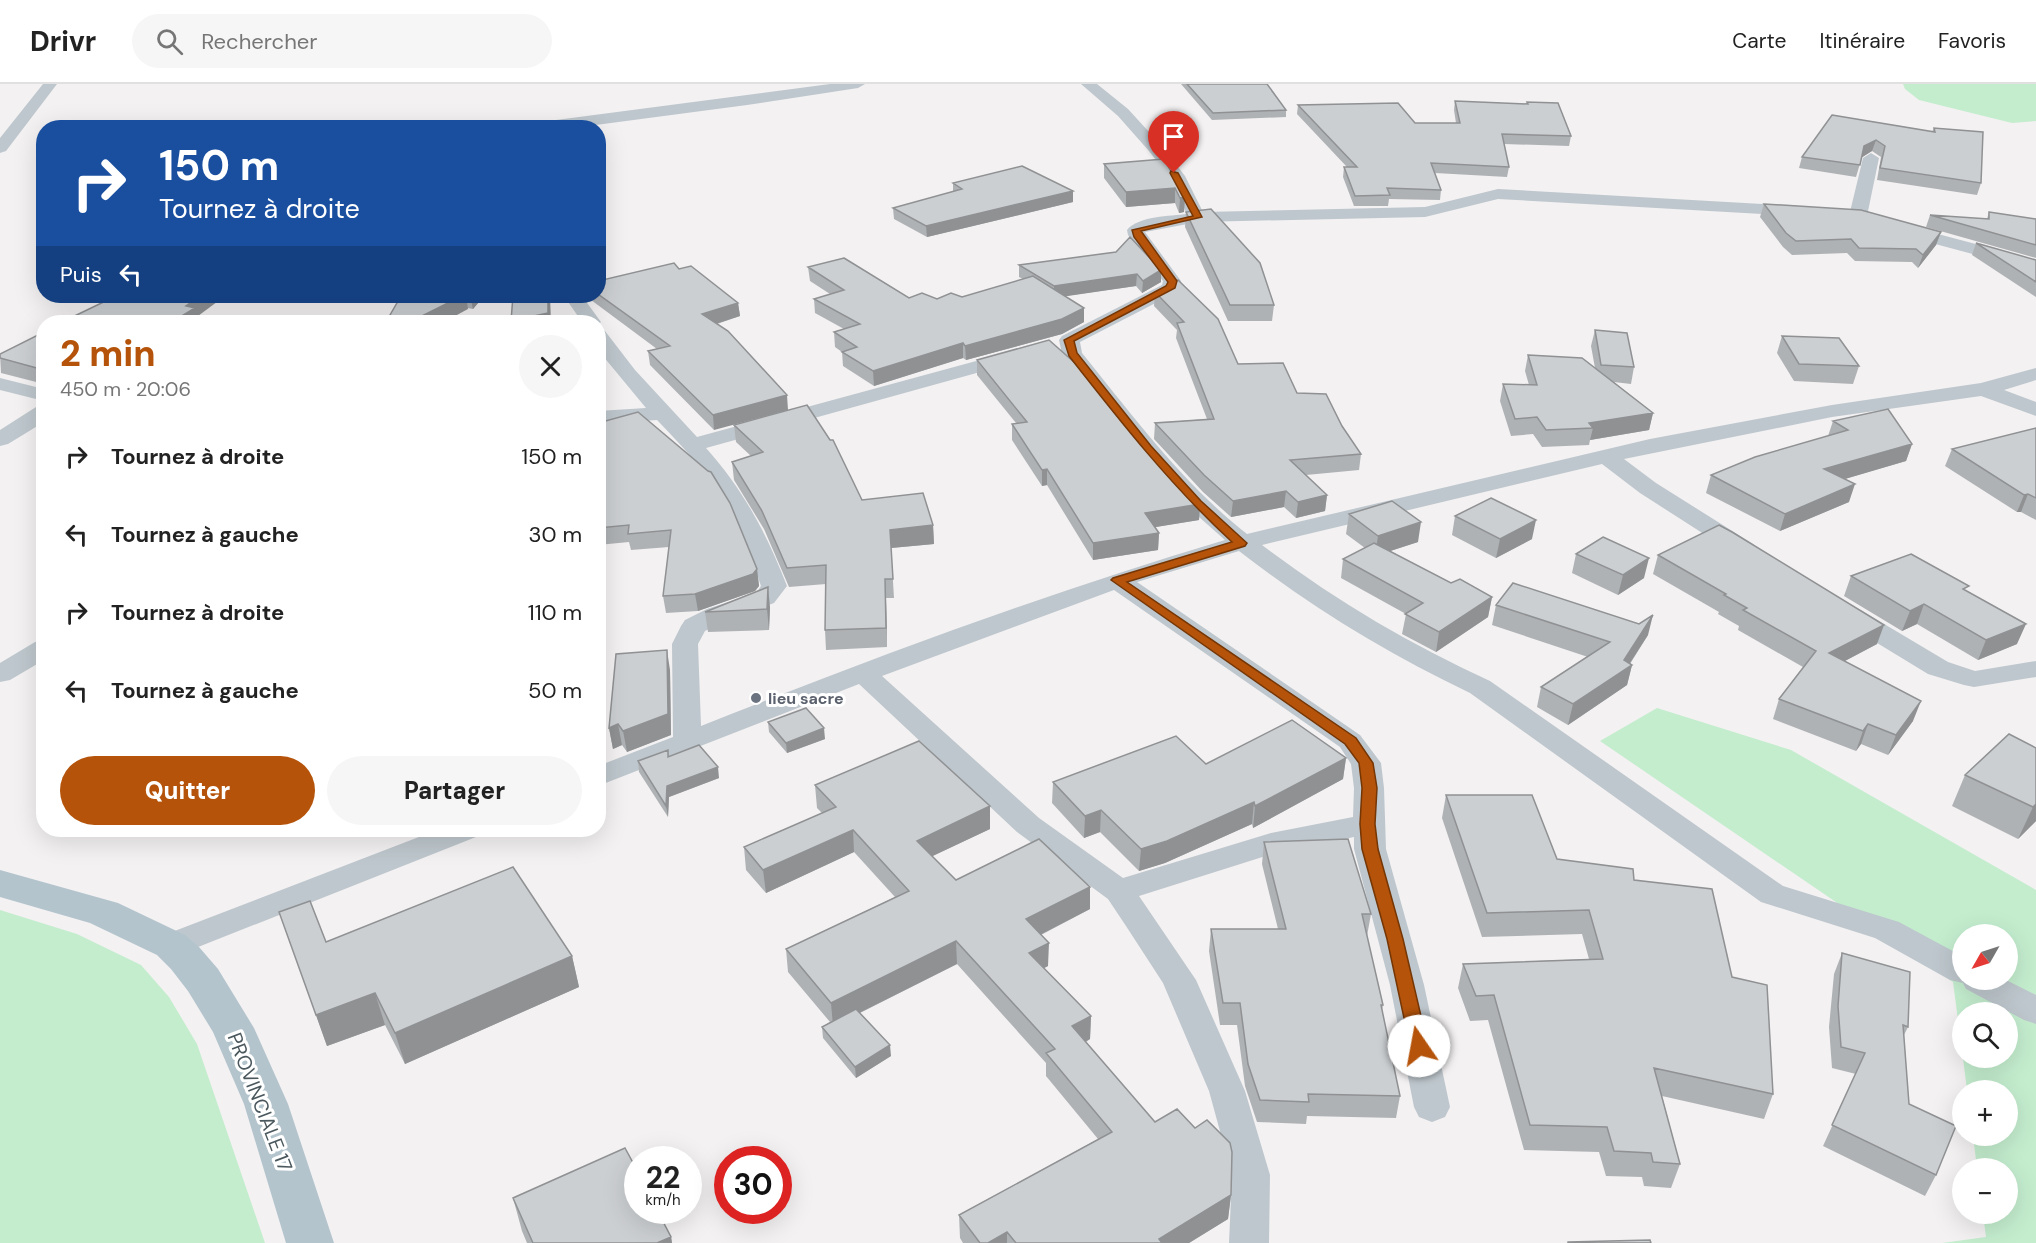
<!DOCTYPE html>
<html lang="fr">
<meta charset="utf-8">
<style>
body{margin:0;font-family:"DM Sans",sans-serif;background:#f6f6f6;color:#222;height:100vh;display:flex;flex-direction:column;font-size:22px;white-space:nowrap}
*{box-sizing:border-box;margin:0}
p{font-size:20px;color:#767676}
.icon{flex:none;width:33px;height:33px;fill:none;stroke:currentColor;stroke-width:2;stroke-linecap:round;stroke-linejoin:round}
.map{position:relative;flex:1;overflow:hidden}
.side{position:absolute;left:36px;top:231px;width:570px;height:522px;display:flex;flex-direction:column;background:#fff;border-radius:24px;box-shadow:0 6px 24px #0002}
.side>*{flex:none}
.guide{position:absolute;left:36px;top:36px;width:570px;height:183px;border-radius:24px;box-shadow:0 6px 24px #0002;background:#1a4fa0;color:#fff;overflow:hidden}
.needle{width:39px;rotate:231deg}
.controls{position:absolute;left:1952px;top:840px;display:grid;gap:12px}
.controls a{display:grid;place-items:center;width:66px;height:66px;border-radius:50%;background:#fff;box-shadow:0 6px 24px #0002;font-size:30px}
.speed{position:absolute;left:624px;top:1062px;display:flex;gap:12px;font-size:30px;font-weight:700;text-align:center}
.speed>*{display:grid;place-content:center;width:78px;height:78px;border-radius:50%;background:#fff;box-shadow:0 6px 24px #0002;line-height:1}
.speed small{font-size:15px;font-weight:400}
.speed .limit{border:9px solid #d22;background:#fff;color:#111}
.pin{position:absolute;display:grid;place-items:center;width:51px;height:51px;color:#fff;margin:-62px -26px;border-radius:50% 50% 50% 0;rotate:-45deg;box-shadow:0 0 6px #0007}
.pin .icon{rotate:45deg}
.me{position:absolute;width:66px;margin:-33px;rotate:348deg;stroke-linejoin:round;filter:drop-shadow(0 0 4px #0008)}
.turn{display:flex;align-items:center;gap:21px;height:126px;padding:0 24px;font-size:27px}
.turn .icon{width:78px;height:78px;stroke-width:2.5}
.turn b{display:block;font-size:42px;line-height:51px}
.then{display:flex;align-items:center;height:57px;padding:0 24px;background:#0003;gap:12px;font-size:22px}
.round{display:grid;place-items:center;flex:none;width:63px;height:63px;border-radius:32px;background:#f6f6f6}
.head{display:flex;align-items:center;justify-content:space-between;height:102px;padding:0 24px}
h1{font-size:36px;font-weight:800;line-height:45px;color:#b45309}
.cta{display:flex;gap:12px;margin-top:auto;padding:12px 24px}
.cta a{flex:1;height:69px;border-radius:36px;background:#b45309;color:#fff;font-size:24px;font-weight:800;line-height:69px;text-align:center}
.cta a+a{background:#f6f6f6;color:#222}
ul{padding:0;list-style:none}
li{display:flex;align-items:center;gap:18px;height:78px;padding:0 24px}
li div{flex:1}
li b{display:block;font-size:22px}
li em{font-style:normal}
header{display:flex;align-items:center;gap:36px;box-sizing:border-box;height:84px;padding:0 30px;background:#fff;border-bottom:2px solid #e0e0e0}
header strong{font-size:28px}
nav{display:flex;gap:33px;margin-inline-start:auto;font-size:21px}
.search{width:420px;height:54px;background:#f6f6f6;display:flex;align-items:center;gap:15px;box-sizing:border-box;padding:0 21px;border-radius:33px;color:#767676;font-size:22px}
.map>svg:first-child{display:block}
.green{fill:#c4edce;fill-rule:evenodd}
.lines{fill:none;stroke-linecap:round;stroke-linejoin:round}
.minor{fill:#bec7cd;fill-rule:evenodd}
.primary{fill:#b3c4cd;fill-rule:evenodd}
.wall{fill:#afb2b5}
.shaded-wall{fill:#8f9193}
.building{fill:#cccfd2;stroke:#8f9193;stroke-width:1.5}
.route{fill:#b45309;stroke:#753606;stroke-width:1.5}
.worship-dot{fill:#6b7280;stroke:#fff;stroke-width:2}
.labels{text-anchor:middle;stroke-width:6;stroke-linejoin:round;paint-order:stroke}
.worship-label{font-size:16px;font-weight:bold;fill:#5b616d;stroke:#fff;text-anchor:start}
.near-street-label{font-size:20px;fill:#4a575d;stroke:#fff}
</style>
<header>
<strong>Drivr</strong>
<div class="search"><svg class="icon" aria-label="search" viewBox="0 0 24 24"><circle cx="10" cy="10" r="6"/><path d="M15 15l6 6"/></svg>Rechercher</div>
<nav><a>Carte</a><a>Itinéraire</a><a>Favoris</a></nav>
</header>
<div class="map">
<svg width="2036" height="1159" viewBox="0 0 2036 1159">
<rect width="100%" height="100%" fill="#f3f1f2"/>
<path class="green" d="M1903,0H2036V37L2012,39L1919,16L1905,5Z
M1657,624L1791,666L2036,806V1159H1942L1986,1153L1983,1130H2007V1084H1977L1973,1052H2007V1006H1967L1963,974H2007V928H1962V966L1953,898L1600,657ZM1962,850H2007V896H1962Z
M0,826L77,850L141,881L169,913L197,960L265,1159H0Z"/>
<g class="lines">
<path class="minor" d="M43,0H57L6,67L0,69V54Z
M830,0H865L858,4L747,21L573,44H526L533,39Z
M1081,0H1097L1128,25L1160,60L1185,92L1203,128L1425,123L1498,105L1799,122L1805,123L1808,127L1805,131L1799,132L1498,115L1425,133L1198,138L1145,148L1181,197L1177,208L1080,258L1082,269C1134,333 1182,399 1247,450L1650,355L1832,321L1981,299L2036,284V296L2004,306L2036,318V332L1981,312L1832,333L1624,375L1656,399L1753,460L1756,465L1753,470L1744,472L1735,470L1640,409L1602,380L1262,461C1333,515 1409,560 1490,597L1783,802L1899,838L1962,872V896H2006L2036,911V940L2024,936L1966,905L1963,899L1950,896L1875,854L1761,818L1470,609C1388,570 1311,523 1239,467L1137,498L1360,651L1381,679L1384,704L1386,765L1424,901L1450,1023L1445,1033L1432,1038L1419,1033L1414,1023L1390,901L1354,765V753L1275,769L1139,812L1196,896L1245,1007L1270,1091L1269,1159H1229L1232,1091L1209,1007L1163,899L1126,842L1108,815L1017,748L859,600L598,702V682L673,653L672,560L681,542L685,536L707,525L756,509L761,502C751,471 739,441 722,413C704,385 680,360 657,336L598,340V327L646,324L598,266V245L605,247L635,286L697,353L1013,267L1020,269L1023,273L1020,277L706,364C743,405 767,450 787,502L774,519L725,537L705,547L698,560L701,642C873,574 1047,509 1225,456L1190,425L1156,389L1062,270L1059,256L1062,252L1162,201L1163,197L1128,151L1127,146C1138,132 1171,132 1187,130L1168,92L1149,67L1118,32ZM1114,506L1340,663L1351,680L1354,704L1353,733L1271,749L1123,794L1039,734L882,592Z
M1871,69L1879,74L1867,132L1864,136H1852L1849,132L1863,74Z
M1904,141L2036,176V187L1898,150L1895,146L1898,142Z
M564,212H582L601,238L598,241V238H582Z
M0,294L44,305V317L0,306Z
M44,322V338L8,360L0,362V346L36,323Z
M1850,523L1859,525L1948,578L1975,587L2036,577V593L1974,603L1964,601L1928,590L1841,537L1837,531L1841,525Z
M44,556V576L10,596L0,598V579L35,558Z
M437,746H480L476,753L183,869L171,873L159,869L154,861L159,853Z"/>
<path class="primary" d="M0,786L118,819L185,851L199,863L218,885L254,944L288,1020L334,1159H286L244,1020L213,948L188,907L171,885L157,871L90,839L0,813Z"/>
</g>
<path class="wall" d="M1181,0H1267L1286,26V33L1212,36Z
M1455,17L1526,20L1527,18L1571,52L1569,62L1504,60L1509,83L1507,93L1435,89L1441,106L1440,116L1389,115L1388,122H1354L1343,93L1344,83H1347L1297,30L1298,21L1415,39H1456L1454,26Z
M1832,31L1932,48L1934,44L1981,99L1977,111L1877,96L1881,73L1872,67L1862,73L1856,93L1799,84L1802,73Z
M1164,75L1185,113L1184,128L1179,129L1175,119L1126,123L1104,94V80Z
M953,99L1073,118L927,153L894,135L893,124L953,108Z
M1764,120L1941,148L1936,161L1918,184L1912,178L1855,177L1847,169L1792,171L1783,163L1760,133Z
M1186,128L1274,221L1272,237H1228L1185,143Z
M1989,128L2036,135V174L1926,143L1930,131L1987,135Z
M1976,159L2036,176V213L1972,171Z
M1116,168L1161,198L1142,209L1136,202L1065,212L1084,238L1062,250L966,276L963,274L874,302L843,282L842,268L835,263L834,248L844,245L815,229L814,215L830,210L810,197L808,183L909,214L937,215L962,213L1023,195L1019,193V181Z
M679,185L738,219L740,232L717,240L714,346L650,281L648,267L657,265L587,213V212H598V197Z
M1155,208L1238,280L1297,309L1342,342L1361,370L1359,386L1306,391L1327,411L1325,427L1296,434L1284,423L1231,433L1203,408L1154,355L1155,339L1207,335L1176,254L1177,246L1154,222Z
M401,212H484L473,225Z
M1595,246L1634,283L1631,300L1614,298L1653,329L1649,346L1590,356L1589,361L1542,363L1533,350L1511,352L1500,317L1503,300L1529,301L1525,287L1528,271L1595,284L1591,262Z
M44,248V300L1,289L0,270Z
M1782,252L1859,282L1853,300L1794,297L1777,269Z
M977,276L1200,420L1199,436L1155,443L1159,449L1158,466L1093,476L1047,401L1042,402L1012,356V340L1016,339L977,291Z
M1833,337L1912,360L1906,377L1844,395L1849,418L1780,447L1706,409L1711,391L1828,352Z
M598,339L757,485L759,502L755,507L698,527L666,529L663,512L669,463L631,466L629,458L598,461Z
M734,341L862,416L933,441L934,460L891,464L894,514H886L887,563L826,566L825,546L826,500L789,503L764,445L734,396L732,378L751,372L736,358Z
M2036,344V436L2021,428H2017L1945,382L1952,365Z
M1349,430L1418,458L1390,467L1451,499L1492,513L1488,533L1436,568L1402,550L1406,530L1341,494L1343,475L1365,464L1346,450Z
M1455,432L1532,455L1496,474L1452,451Z
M1576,470L1644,494L1618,511L1572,489Z
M1658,471L1877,560L1845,577L1913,637L1888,671L1861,660L1856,667L1773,635L1779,615L1803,583L1738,546L1739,542L1718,530L1719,528L1653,490Z
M1851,492L1967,507L2017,560L1978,576L1917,540L1902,547L1844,512Z
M1496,521L1648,551L1630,580L1632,581L1627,601L1568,641L1537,623L1541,603L1588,573L1492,541Z
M770,523L769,546L708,548L705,528Z
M670,586L671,651L627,668L622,661L613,665L609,644Z
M768,638L825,655L787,669L769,648Z
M2036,664V737L2018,755L1952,722L1965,691Z
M668,666L669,673L719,694L669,713L668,733L639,688L638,677Z
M1346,674L1343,695L1253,744L1252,740L1165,779L1139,787L1100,748L1084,754L1052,719L1053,698L1206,680Z
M815,701L990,745L932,772L956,796L1090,825L1041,851L1048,882L1044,884L1091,932L1090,955L1086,958L1155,1038L1231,1111L1228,1135L1189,1159H963L960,1154L959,1131L1098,1055L1046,992V979L957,880L860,929L891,972L856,994L823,954L822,943L830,938L788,888L786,865L895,813L854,768L766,809L746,786L744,763L822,729L817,724Z
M1446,711L1557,775L1634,796L1732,893L1773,1010L1764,1035L1662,1012L1680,1080L1671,1104L1644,1102L1642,1093L1606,1092L1599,1068L1524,1066L1488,936L1470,937L1458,904L1463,880L1589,875L1582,850L1482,853L1442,734Z
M1264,758L1371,830L1367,852L1383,921L1382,926L1400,1012L1396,1034L1307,1032L1306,1040L1257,1038L1245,1002L1237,941H1220L1209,867L1211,845H1278L1262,780Z
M279,828L326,858L572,872L579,903L405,980L385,941L327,962Z
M1842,869L1908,943L1904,951L1909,1020L1936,1091L1925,1112L1823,1062L1856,990L1832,984L1829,943L1834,890Z
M513,1114L671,1153L672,1159H527L522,1147Z"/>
<path class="shaded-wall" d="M1876,56L1872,67L1861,74L1864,62Z
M1175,104V119L1126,123V108Z
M1073,107V118L927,153L926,142Z
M1185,113L1184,128L1179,129L1180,114Z
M1941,148L1936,161L1918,184L1923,171Z
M1161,186V198L1142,209L1143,197Z
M1137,190L1136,202L1054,214V202Z
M200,212H225L198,232L200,238H172L186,222Z
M462,212H466L468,225L444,238H410Z
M470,212H484L473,225Z
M548,212H550L551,238H511V237Z
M738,219L740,232L703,244L702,230Z
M1084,224V238L1062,250L966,276L965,262Z
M963,259V274L874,302L873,287Z
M787,311L788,326L714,346L713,331Z
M1653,329L1649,346L1590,356L1593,344L1589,339Z
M1912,360L1906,377L1818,403L1824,385Z
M1047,385V401L1042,402V386Z
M1855,400L1849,418L1780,447L1785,430Z
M1286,407L1284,423L1231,433L1233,417Z
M2028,410L2021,428H2017L2024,411Z
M1327,411L1325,427L1296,434L1298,418Z
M1200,420L1199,436L1144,445L1145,429Z
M1536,436L1532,455L1496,474L1500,455Z
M1421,438L1418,458L1375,472L1378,452Z
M933,441L934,460L891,464L890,446Z
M1159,449L1158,466L1093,476V459Z
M1649,474L1644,494L1618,511L1623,491Z
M757,485L759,502L755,507L698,527L695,510Z
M885,495L886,514L887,563L886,544Z
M768,503L770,523L769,546L767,525Z
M1492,513L1488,533L1436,568L1439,548Z
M1924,520L1917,540L1902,547L1910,527Z
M1653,531L1648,551L1626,585L1632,581L1627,601L1568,641L1573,620L1624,576Z
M2026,540L2017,560L1978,576L1986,556Z
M1884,541L1877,560L1822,589L1829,569Z
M667,566L670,586L671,651L627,668L623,647Z
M1921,617L1913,637L1888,671L1896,651Z
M618,640L622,661L613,665L609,644Z
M1868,640L1861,660L1856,667L1863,647Z
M824,644L825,655L787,669L786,659Z
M1346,674L1343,695L1253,744L1255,722Z
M718,683L719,694L669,713L668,733L666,722L667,702Z
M1254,718L1252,740L1165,779L1139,787L1141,765Z
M2036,720V737L2018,755L2033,723Z
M990,722V745L918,779L917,757Z
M1101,726L1100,748L1084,754L1085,732Z
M68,746H77L70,749Z
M853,746L854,768L766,809L763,786Z
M1090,803V825L1026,858V835Z
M956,857L957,880L833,942L831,919Z
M1049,859L1048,882L1029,892V869Z
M572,872L579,903L405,980L395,949Z
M375,909L385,941L327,962L316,931Z
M1091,932L1090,955L1072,965V942Z
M890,961L891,972L856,994L855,983Z
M1231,1111L1228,1135L1189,1159H1159V1155Z
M1007,1148V1159H988Z
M671,1153L672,1159H657Z"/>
<path class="building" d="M1187,0H1267L1286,26L1213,29Z
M1455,17L1528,20L1527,18L1558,19L1571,52L1502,50L1509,83L1431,79L1441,106L1387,104L1390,111L1355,112L1344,83H1357L1298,21L1398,19L1415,39H1460Z
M1832,31L1935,48L1934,44L1983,48L1981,99L1880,84L1885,62L1876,56L1864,62L1860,81L1802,73Z
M1164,75L1185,113L1180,114L1175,104L1126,108L1104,80Z
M1022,82L1073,107L926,142L893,124L962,105L953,99Z
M1764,120L1861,126L1941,148L1923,171L1916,165L1859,164L1851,155L1796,157L1786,149Z
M1211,125L1260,179L1274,221H1230L1186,128Z
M1989,128L2036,135V161L1930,131L1989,135Z
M1130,153L1161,186L1143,197L1137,190L1054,202L1019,181L1116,168Z
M1976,159L2036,176V198Z
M844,174L909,214L922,209L937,215L951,209L962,213L1033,192L1084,224L1062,235L965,262L963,259L873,287L842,268L857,263L834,248L860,240L814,215L844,206L808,183Z
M674,179L679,185L691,182L738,219L702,230L728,247L787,311L713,331L648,267L670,262L598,210V197Z
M1178,196L1218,235L1238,280L1283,279L1297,309L1326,310L1342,342L1361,370L1290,376L1327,411L1298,418L1286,407L1233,417L1204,391L1155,339L1214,335L1177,239L1184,238L1155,208Z
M116,212H200L186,222L195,224L172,238H62Z
M401,212H462L410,238H386Z
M513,212H548V229L511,237Z
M1595,246L1627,249L1634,283L1601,281Z
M44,248V286L0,274V270Z
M1782,252L1839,254L1859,282L1799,280Z
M1049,256L1084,287L1139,355L1200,420L1145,429L1159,449L1093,459L1047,385L1042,386L1012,340L1027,338L977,276Z
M1528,271L1582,274L1653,329L1589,339L1593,344L1546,346L1537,333L1515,335L1503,300L1537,301Z
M807,321L830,356H833L862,416L923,409L933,441L890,446L893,495H885L886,544L825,546L826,481L787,484L762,427L732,378L763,368L734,341Z
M1888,325L1912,360L1824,385L1855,400L1785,430L1711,391L1755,373L1848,346L1833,337Z
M638,328L708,387L711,388L730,419L757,485L753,490L695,510L663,512L671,446L628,450L629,441L598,444V339Z
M2036,344V414L2028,410L2024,411L1952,365Z
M1491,414L1536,436L1500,455L1455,432Z
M1392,417L1421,438L1378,452L1349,430Z
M1719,441L1732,448L1884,541L1829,569L1921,617L1896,651L1868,640L1863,647L1779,615L1816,567L1743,526L1747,524L1724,511L1726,510L1658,471Z
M1603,453L1649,474L1623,491L1576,470Z
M1374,459L1451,499L1460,495L1492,513L1439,548L1405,530L1423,519L1343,475Z
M1911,470L1969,502L1963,505L2026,540L1986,556L1924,520L1910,527L1851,492Z
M1513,499L1639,540L1653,531L1624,576L1632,581L1573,620L1541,603L1610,558L1496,521Z
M768,503L767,525L705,528Z
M667,566L668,630L623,647L618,640L609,644L616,570Z
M806,624L824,644L786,659L768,638Z
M1292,636L1346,674L1255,722L1254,718L1167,757L1141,765L1101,726L1085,732L1053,698L1176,652L1206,680Z
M2009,650L2036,664V720L2033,723L1965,691Z
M919,657L990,722L917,757L956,796L1039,755L1090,803L1026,835L1049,859L1029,869L1091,932L1072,942L1155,1038L1177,1025L1195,1044L1207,1036L1230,1059L1232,1068L1231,1111L1159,1155L1162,1159H1016L1007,1148L988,1159H980L959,1131L1112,1048L1046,969L1055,965L956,857L831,919L786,865L909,807L853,746L763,786L744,763L836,723L815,701Z
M699,661L718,683L667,702L666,722L638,677L668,666V673Z
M1446,711H1532L1557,775L1633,785L1634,796L1712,805L1732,893L1767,901L1773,1010L1654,984L1680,1080L1653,1078L1651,1069L1614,1067L1607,1043L1530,1041L1494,911L1476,912L1463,880L1603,875L1589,826L1487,829Z
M1348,755L1371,830H1362L1383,921H1381L1400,1012L1308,1010L1309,1018L1260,1016L1248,980L1240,919H1223L1211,845H1286L1264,758Z
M513,783L572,872L395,949L375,909L316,931L279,828L310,817L326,858Z
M1842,869L1910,888L1908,943L1903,941L1909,1020L1956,1042L1936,1091L1832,1041L1865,969L1841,963L1838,922Z
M856,925L890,961L855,983L822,943Z
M625,1064L638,1088V1126H657L671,1153L657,1159H533L513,1114Z
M1650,1156L1651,1159H1568V1158Z"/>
<path class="route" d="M1171,87L1178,89L1202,133L1141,147L1177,197L1175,204L1074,257L1077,269L1151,362L1201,417L1247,459L1245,462L1127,498L1356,654L1373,679L1377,704L1375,740L1378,765L1403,855L1428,962L1426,967L1419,969L1413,967L1410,962L1387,855L1362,765L1360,740L1362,704L1359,679L1345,660L1111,496L1113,494L1232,458C1171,402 1120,337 1069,272L1064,256L1166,202L1168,198L1134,153L1132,146L1193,132L1170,89Z"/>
<circle class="worship-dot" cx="756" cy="614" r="6"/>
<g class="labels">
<g class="worship-label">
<text x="768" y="620">lieu sacre</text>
</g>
<g class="near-street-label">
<text transform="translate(260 1018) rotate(69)" y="7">PROVINCIALE 17</text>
</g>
</g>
</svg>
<div class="controls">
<a><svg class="needle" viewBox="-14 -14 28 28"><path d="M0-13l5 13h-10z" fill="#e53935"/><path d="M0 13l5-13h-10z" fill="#767676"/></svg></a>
<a><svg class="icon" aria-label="search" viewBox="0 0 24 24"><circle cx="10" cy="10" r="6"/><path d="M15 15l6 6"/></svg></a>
<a>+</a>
<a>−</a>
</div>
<div class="speed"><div>22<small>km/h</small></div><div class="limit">30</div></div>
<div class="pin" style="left:1174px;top:89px;background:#d93025"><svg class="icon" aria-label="arrive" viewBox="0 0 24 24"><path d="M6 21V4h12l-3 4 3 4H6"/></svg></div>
<svg class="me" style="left:1419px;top:962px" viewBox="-20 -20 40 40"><circle r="19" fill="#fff"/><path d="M0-13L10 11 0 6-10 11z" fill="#b45309"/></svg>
<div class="guide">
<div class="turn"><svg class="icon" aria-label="right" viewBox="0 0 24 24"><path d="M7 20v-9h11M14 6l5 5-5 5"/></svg><div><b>150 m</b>Tournez à droite</div></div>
<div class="then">Puis<svg class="icon" aria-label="left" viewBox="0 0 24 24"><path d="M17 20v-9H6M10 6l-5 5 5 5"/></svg></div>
</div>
<section class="side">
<div class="head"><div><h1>2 min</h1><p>450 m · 20:06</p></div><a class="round"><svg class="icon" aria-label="close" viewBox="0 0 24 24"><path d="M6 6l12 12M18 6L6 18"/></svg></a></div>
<ul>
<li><svg class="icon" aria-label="right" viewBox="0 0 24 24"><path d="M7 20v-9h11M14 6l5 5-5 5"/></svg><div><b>Tournez à droite</b></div><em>150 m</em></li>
<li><svg class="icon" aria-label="left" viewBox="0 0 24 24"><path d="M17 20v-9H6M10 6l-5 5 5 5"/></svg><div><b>Tournez à gauche</b></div><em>30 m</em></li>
<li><svg class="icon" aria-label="right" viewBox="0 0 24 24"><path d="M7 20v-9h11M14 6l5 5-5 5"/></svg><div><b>Tournez à droite</b></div><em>110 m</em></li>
<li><svg class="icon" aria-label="left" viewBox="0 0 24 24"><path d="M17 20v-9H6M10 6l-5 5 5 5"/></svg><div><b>Tournez à gauche</b></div><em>50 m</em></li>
</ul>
<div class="cta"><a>Quitter</a><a>Partager</a></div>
</section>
</div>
